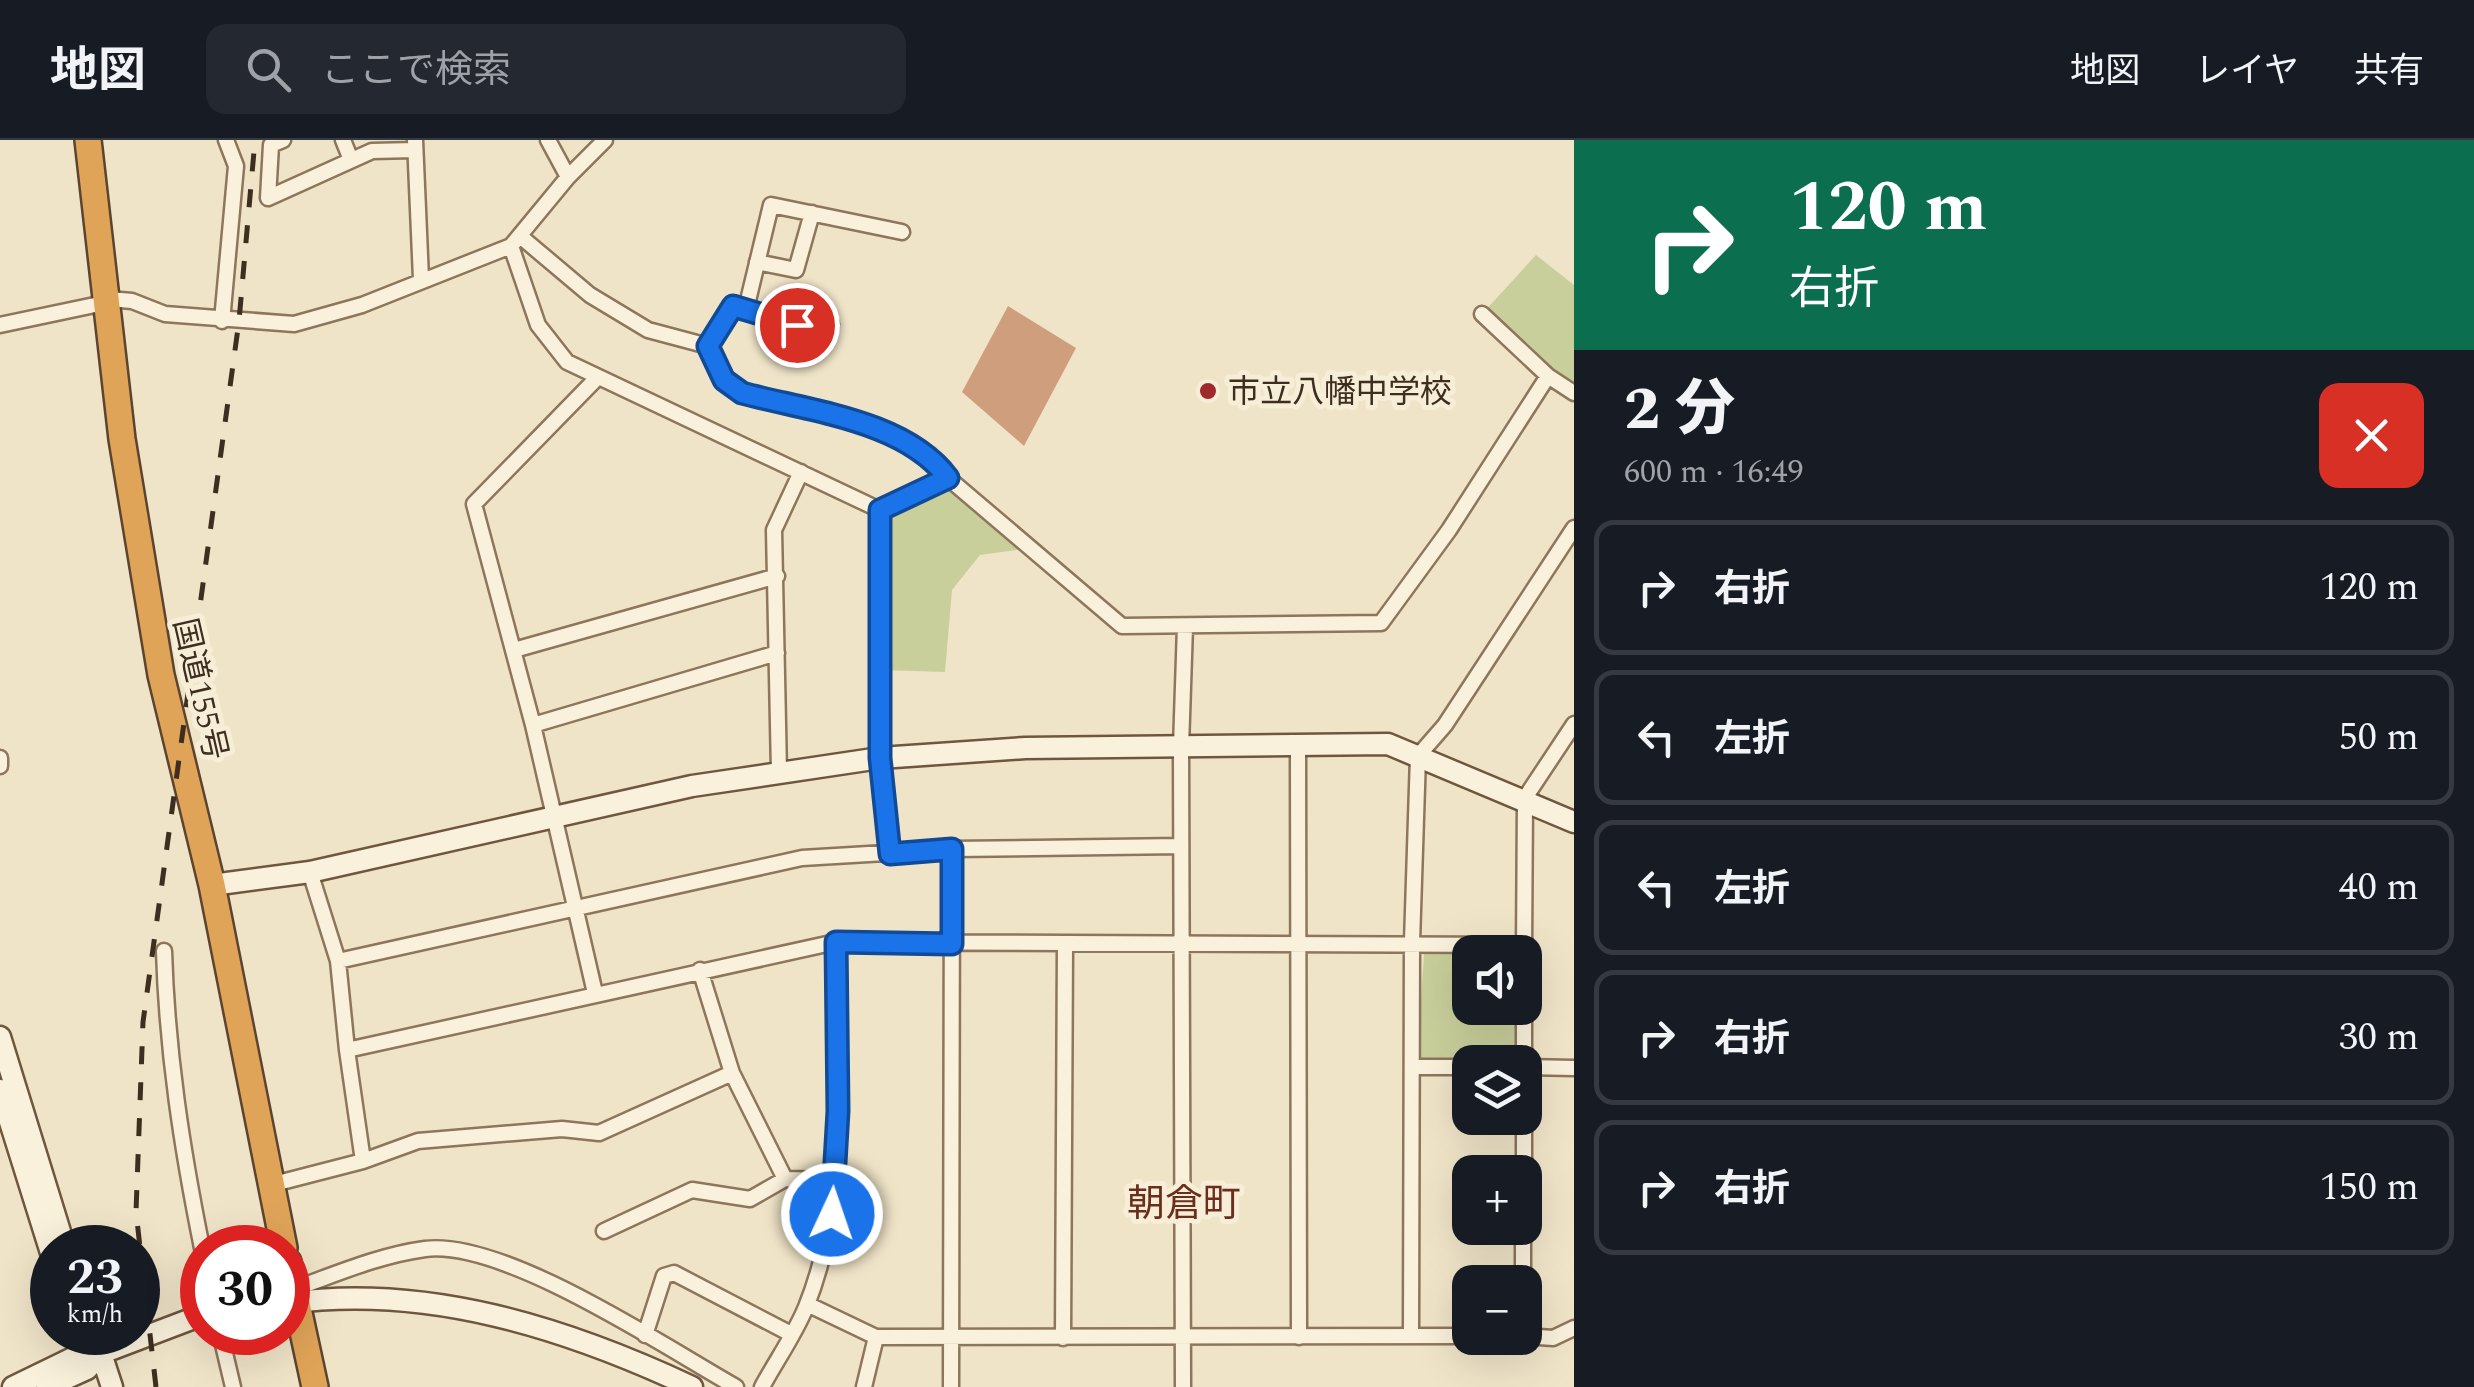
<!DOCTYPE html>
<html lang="ja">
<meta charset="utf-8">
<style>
body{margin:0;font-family:Spectral,"Noto Sans JP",serif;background:#242831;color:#f1f3f6;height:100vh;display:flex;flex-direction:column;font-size:38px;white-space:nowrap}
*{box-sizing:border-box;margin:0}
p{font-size:32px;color:#9ea1a6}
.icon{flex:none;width:55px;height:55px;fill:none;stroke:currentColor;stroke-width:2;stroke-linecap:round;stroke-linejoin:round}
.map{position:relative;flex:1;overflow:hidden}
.side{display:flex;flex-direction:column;background:#171b24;width:900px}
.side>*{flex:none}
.hud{background:#0b6e4f;color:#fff;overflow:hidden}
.controls{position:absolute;left:1452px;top:795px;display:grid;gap:20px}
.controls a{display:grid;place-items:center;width:90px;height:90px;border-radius:20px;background:#171b24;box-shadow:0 10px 40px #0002;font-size:50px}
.speed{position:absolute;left:30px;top:1085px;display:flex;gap:20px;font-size:50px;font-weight:700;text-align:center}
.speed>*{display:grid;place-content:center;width:130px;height:130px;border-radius:50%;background:#171b24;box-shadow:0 10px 40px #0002;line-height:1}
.speed small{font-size:25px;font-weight:400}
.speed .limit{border:15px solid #d22;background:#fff;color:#111}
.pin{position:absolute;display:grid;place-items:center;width:85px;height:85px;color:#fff;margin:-42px;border:5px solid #fff;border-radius:50%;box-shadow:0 2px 10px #0007}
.me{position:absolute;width:110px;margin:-55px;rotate:3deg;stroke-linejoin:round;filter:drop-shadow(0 0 8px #0008)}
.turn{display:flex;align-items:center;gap:35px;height:210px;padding:0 50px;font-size:45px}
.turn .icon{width:130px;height:130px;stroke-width:2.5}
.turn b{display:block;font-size:70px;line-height:85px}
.round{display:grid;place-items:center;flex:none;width:105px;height:105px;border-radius:20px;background:#242831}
.summary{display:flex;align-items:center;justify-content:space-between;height:170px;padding:0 50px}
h1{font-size:60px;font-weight:800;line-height:75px}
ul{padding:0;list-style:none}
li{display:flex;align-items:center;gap:30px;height:135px;margin:0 20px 15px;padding:0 30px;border:5px solid #363941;border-radius:20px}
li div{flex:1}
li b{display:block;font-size:38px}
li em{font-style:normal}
header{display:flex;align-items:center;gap:60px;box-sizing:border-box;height:140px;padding:0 50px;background:#171b24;border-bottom:2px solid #363941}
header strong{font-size:48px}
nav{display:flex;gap:55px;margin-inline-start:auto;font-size:35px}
.search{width:700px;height:90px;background:#242831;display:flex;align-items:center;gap:25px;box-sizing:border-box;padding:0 35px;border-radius:20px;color:#9ea1a6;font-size:38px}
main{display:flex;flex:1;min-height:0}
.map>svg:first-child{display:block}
.green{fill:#c9cf9b}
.building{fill:#cf9f7d}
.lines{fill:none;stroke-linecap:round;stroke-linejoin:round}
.street-casing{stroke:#8d765c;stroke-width:19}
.secondary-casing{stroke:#6f573f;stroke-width:25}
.highway-casing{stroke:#5b4430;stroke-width:30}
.street{stroke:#faf1dc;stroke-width:14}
.secondary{stroke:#faf1dc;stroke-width:20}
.highway{stroke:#e0a458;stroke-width:25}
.rail{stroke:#3d2e20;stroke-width:5;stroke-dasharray:18 18;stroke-linecap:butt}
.route-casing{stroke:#114b97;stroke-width:25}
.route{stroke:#1a73e8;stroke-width:18}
.poi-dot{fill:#9e2a2b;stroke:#f7eed8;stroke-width:4}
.labels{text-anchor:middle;stroke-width:10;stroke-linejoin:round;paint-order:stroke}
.poi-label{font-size:32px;fill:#3d2e20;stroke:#f7eed8;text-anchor:start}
.street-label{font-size:32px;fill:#3d2e20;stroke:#f7eed8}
.quarter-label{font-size:38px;fill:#6b2e1e;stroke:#f7eed8}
</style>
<header>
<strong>地図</strong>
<div class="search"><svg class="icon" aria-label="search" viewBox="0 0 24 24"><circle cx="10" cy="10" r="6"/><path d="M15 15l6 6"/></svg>ここで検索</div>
<nav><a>地図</a><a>レイヤ</a><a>共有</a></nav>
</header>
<main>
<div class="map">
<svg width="1574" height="1247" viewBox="0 0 1574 1247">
<rect width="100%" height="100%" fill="#f0e4c8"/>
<path class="green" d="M1536,115L1574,145V253L1482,174Z
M948,338L1030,408L980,415L952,450L945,532L880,530V370Z
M1470,813V868H1516L1515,917L1424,922L1417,919L1424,814Z"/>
<path class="building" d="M1008,166L1076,208L1024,306L962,252Z"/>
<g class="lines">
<g class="street-casing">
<path id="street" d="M283,0L271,5L268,58L372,11L415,10
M343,0L351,20
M415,0L421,139
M548,0L568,37
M520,96L590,155L648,190L708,206L724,240L742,253C808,271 906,280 948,338
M511,106L538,185L567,222L880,370
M757,122L796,130L812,73
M746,169L771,65L902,92
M1482,174L1548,236L1574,253
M222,181L236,26L226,0
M0,185L109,162V159L132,161L165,174L294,184L362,165L511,106L568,37L605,0
M708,206L733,166L797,185L831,184
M880,370L948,338L1122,486L1381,483L1449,390L1548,236
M880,370V618L890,714
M514,510L777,436
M533,585L777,513
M1298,604L1299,1197
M0,618V626
M779,632L774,390L801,332
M310,732L338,821L347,910L836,802L1524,805
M164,811C167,912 182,1009 202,1108
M1524,812L1525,658L1574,584
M338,821L802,718L952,709L1181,706
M700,830L732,933L785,1039L835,1040
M595,853L533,585L474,364L596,239
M1524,868V922
M347,910L363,1021
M1412,927H1470
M1525,927L1574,928
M1524,1032V978
M270,1045L363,1021L418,1001L562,989L599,993L732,933
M604,1091L692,1050L750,1059L785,1039
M1523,1142V1088
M294,1149C336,1134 380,1115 425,1109C504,1099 665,1207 736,1247
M807,1164L876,1197L1470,1196
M220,1192L233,1247
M645,1195L664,1136L674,1133L791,1194
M1411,1195L1412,802L1418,616L1445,585L1574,388
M1525,1196L1553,1198L1574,1188
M1063,1198L1065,804
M762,1247C776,1221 795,1194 806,1167C851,1056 838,919 836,802
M864,1247L876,1197
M951,1247L952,709
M1183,1247L1181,607L1185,486"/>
</g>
<g class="secondary-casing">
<path id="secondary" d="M212,745L310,732L692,646L880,618L1025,608L1388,604L1574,682
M0,897L65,1108
M0,950L52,1116
M288,1163C428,1144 566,1188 692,1247
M77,1192L83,1213
M94,1192L112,1247
M13,1247L83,1213H102L202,1175
M47,1247L87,1229L102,1213"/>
</g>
<g class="highway-casing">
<path id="highway" d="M88,0L122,299L161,535L212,745L284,1108
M288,1122L315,1247"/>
</g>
<use href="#street" class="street"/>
<use href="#secondary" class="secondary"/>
<use href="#highway" class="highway"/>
<path class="rail" d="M156,1247L136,1072L143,882L239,181L255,0"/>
</g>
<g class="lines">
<g class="route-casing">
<path id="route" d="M797,185L733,166L708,206L724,240L742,253C808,271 905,280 948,338L880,370V618L890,714L952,709V804L836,802L838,971L832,1074"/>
</g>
<use href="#route" class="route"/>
</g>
<circle class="poi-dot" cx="1208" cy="251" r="10"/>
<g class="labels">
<g class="poi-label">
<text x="1228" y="262">市立八幡中学校</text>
</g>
<g class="street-label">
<text transform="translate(201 549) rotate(77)" y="11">国道155号</text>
</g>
<g class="quarter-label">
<text x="1184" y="1076">朝倉町</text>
</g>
</g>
</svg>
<div class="controls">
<a><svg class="icon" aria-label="sound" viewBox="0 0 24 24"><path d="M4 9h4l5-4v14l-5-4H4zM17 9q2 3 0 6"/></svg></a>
<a><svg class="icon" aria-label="layers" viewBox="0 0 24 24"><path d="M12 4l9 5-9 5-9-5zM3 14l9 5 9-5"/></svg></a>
<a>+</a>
<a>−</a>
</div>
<div class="speed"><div>23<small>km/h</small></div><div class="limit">30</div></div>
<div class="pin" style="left:797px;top:185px;background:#d93025"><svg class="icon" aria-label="arrive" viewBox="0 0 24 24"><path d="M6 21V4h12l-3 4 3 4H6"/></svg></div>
<svg class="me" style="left:832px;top:1074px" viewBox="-20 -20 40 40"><circle r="17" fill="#1a73e8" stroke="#fff" stroke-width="3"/><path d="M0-11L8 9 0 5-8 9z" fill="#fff"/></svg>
</div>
<section class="side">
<div class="hud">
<div class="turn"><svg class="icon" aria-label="right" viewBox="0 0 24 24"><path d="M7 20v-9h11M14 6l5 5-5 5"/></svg><div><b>120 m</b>右折</div></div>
</div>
<div class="summary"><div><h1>2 分</h1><p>600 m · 16:49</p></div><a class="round" style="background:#d93025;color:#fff"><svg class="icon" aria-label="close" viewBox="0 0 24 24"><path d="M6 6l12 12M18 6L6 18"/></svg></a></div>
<ul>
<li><svg class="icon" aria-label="right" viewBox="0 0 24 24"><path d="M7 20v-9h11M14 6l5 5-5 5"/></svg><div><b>右折</b></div><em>120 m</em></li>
<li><svg class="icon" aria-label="left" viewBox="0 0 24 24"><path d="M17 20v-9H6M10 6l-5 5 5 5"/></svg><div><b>左折</b></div><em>50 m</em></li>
<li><svg class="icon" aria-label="left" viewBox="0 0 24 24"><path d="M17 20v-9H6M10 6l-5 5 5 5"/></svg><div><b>左折</b></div><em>40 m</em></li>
<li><svg class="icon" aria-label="right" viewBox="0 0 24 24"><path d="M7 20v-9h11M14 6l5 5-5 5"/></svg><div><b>右折</b></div><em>30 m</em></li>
<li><svg class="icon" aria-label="right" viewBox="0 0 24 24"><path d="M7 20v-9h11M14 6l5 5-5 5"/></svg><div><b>右折</b></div><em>150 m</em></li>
</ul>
</section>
</main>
